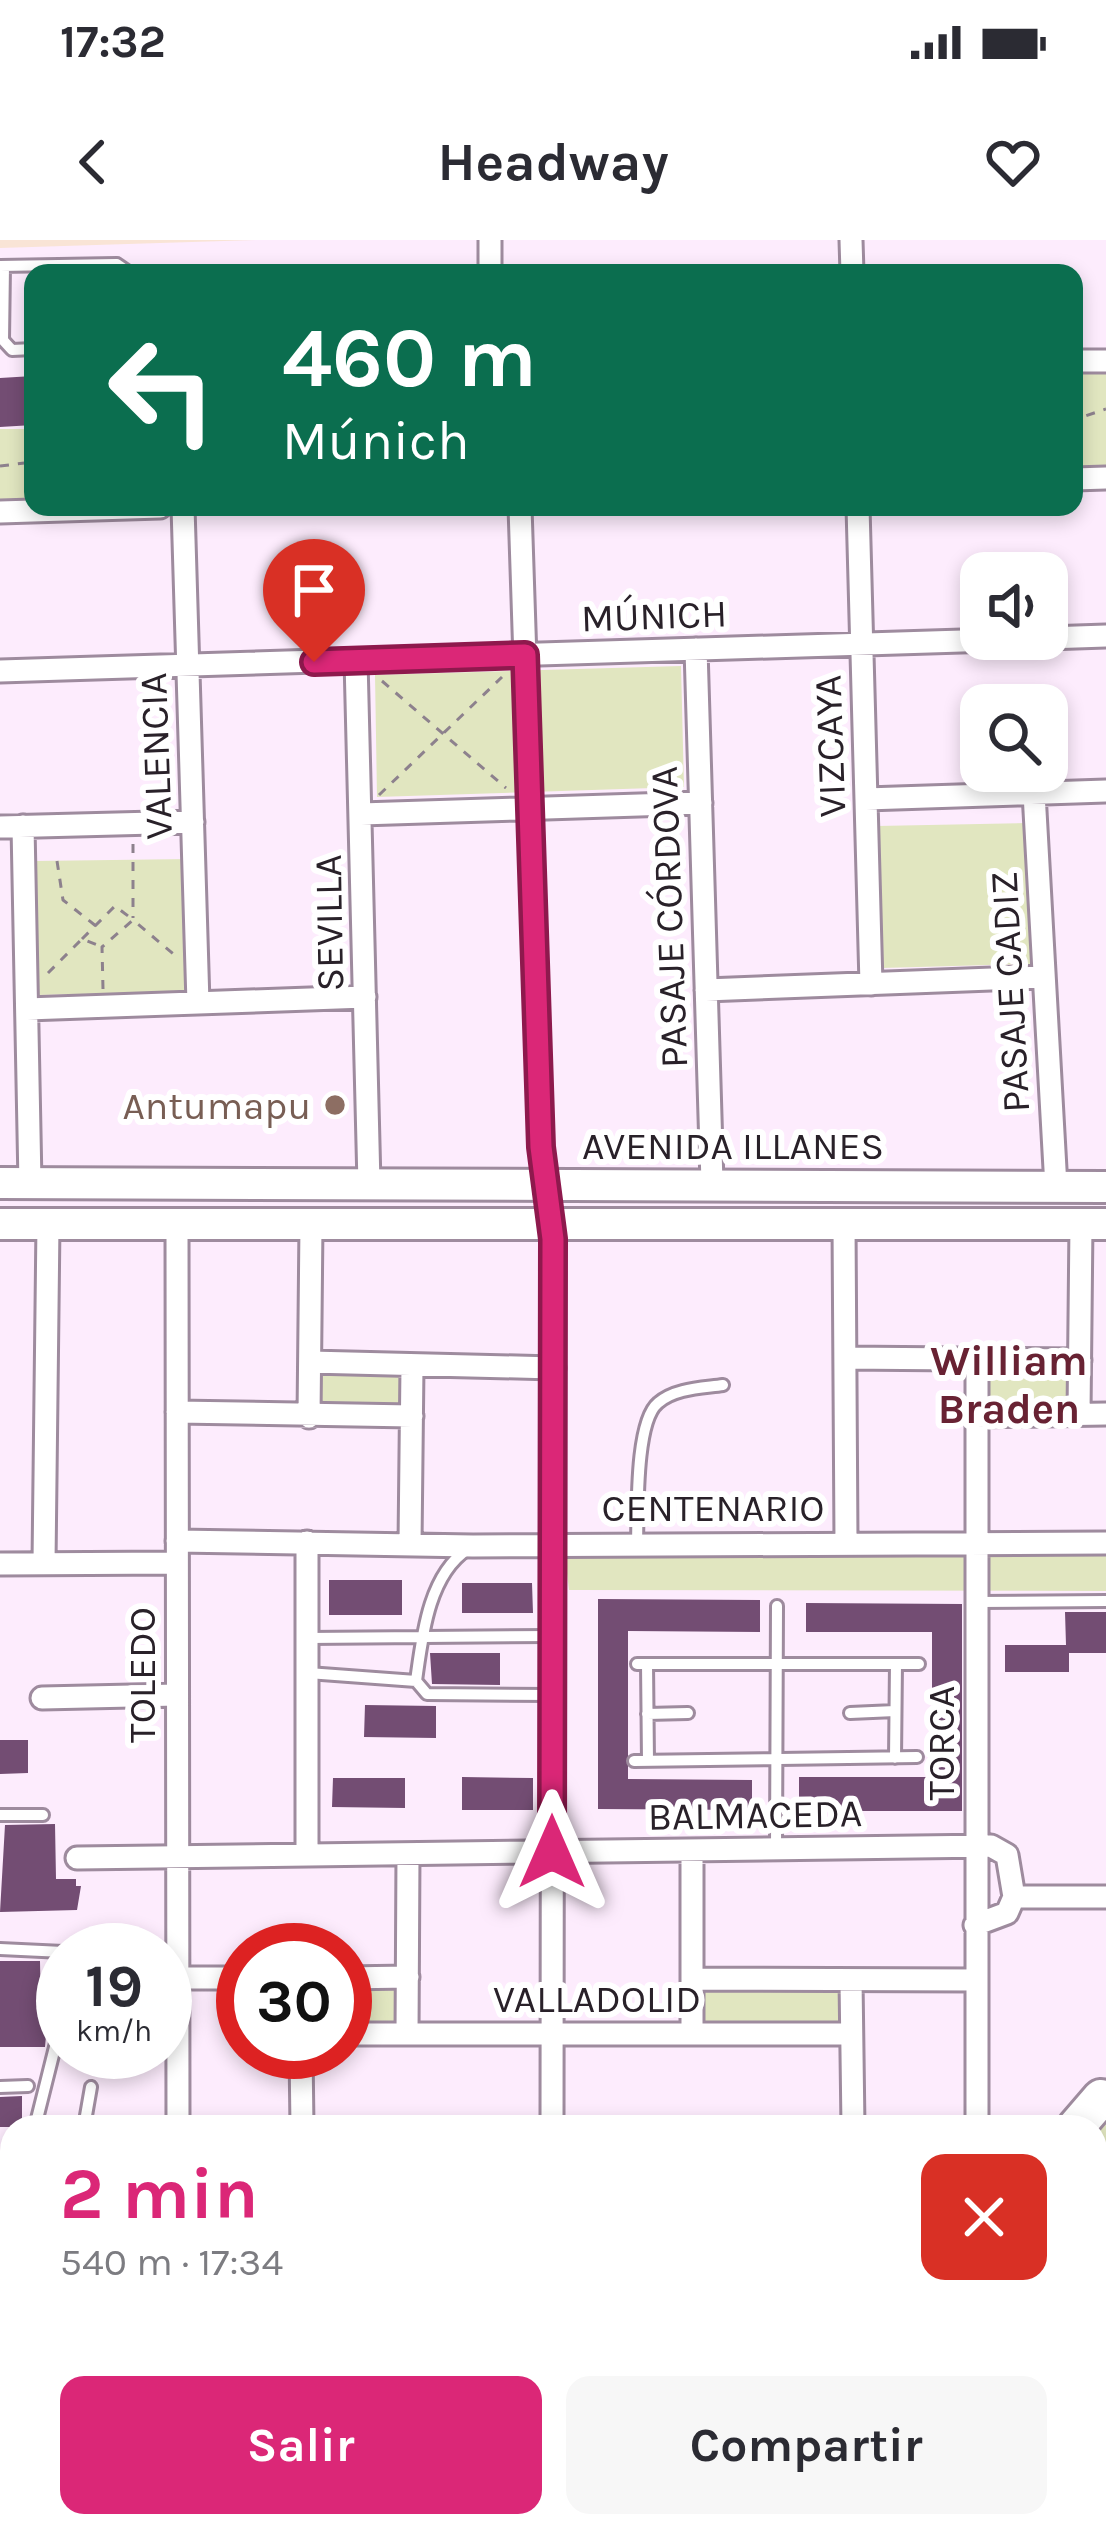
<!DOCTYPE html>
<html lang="es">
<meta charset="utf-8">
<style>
body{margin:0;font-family:Karla,sans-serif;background:#f7f7f7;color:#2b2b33;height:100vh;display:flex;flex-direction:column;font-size:45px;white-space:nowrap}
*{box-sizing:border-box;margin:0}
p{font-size:39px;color:#7c7c81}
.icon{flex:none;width:66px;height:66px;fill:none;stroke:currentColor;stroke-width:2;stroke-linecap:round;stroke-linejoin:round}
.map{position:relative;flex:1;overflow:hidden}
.side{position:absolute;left:0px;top:1875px;width:1107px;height:423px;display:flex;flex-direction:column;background:#fff;border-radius:36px 36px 0 0;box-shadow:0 6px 18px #0003}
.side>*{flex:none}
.guide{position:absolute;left:24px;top:24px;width:1059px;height:252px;border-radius:24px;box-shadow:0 6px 18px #0003;background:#0b6e4f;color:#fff;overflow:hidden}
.tools{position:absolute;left:960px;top:312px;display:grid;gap:24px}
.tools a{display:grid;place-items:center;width:108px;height:108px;border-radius:24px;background:#fff;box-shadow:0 6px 18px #0003;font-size:60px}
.speed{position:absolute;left:36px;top:1683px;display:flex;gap:24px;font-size:60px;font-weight:700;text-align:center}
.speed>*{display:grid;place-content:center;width:156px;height:156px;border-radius:50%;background:#fff;box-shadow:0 6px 18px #0003;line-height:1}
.speed small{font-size:30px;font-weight:400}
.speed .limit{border:18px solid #d22;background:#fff;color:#111}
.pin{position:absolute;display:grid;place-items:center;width:102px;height:102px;color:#fff;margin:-123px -51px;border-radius:50% 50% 50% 0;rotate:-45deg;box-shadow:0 0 12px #0007}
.pin .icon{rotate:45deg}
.me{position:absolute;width:132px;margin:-66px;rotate:0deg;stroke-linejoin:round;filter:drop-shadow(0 0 9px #0008)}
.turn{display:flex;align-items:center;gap:42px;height:252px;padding:0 60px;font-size:54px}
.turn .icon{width:156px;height:156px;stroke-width:2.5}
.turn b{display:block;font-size:84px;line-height:102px}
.round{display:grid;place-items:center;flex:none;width:126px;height:126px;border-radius:24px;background:#f7f7f7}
.head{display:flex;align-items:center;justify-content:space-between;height:204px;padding:0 60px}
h1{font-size:72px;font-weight:700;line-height:90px;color:#db2777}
.action{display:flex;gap:24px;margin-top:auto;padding:24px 60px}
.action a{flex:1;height:138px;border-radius:24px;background:#db2777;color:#fff;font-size:48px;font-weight:700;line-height:138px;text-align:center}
.action a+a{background:#f7f7f7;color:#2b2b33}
.status{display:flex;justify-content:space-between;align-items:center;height:84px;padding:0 60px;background:#fff;direction:ltr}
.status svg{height:33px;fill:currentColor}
header{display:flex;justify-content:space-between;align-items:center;height:156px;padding:0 60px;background:#fff;font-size:54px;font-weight:700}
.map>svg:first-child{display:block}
.commercial{fill:#f9e4d6}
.industrial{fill:#fce1e2}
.green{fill:#e1e6c0}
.building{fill:#734d73}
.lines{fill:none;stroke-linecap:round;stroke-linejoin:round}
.lane-casing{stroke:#9e8b9e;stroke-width:16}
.street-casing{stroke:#9e8b9e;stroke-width:27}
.secondary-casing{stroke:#9e8b9e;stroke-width:33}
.primary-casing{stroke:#9e8b9e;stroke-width:36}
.highway-casing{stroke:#9e8b9e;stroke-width:42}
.path{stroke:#8d818d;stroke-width:3;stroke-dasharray:9 9;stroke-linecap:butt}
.lane{stroke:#fff;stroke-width:10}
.street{stroke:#fff;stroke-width:21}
.secondary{stroke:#fff;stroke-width:27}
.primary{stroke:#fff;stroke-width:30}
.highway{stroke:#fff;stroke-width:36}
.route-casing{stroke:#8e194d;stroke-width:30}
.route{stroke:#db2777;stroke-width:21}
.education-dot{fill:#8d6e63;stroke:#fff;stroke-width:4.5}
.labels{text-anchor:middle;stroke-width:12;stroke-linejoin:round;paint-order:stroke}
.street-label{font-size:39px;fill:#292129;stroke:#fff}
.education-label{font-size:39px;fill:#785e54;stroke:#fff;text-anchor:end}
.neighbourhood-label{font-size:42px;font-weight:bold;fill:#682233;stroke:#fff}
</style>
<div class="status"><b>17:32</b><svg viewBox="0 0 49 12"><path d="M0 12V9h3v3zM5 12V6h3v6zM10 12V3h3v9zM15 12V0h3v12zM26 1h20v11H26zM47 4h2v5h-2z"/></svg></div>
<header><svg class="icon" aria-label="back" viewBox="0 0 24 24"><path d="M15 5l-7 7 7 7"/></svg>Headway<svg class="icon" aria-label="heart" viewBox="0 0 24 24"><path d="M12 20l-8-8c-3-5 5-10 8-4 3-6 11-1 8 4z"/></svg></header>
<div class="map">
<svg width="1106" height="2297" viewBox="0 0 1106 2297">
<rect width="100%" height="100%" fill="#fdecfd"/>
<path class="commercial" d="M0,0H258L0,8Z"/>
<path class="industrial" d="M0,1954H12V2178L0,2181Z
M230,2286H1070L1069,2297H185Z"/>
<path class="green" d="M1106,129V229L1074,230V130Z
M0,189H33V263L0,264Z
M681,426L684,547L377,557L375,435Z
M1027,583L1031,724L881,728L877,586Z
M190,619L193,752L37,755L34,621Z
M304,1123H399V1173H303Z
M984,1126H1076V1170H984Z
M564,1309H1106V1351L569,1350Z
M705,1740L844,1743L843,1789H704Z
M345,1741L400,1742V1791H345Z
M1106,1867V1952L1095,1955V1887Z"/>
<path class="building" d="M33,136V185L0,187V138Z
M329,1340H402V1375H329Z
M462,1343H532L533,1373H462Z
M598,1359L760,1360V1392L628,1391V1539L752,1540V1570L598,1569Z
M806,1363L962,1364V1571H799V1537H932V1392H806Z
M1065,1372H1106V1413H1069V1432H1005V1405H1066Z
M430,1413H500V1445L432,1444Z
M365,1465L436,1466V1498L364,1497Z
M0,1500H28V1533L0,1534Z
M462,1537L533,1538V1570H462Z
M333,1538H405V1568L332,1567Z
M55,1584L56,1639H76V1646H81L77,1670L0,1672L5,1585Z
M0,1721H40L41,1773H48L45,1807H0Z
M22,1856V1887H0V1857Z"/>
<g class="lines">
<g class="lane-casing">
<path id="lane" d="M0,26L117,24L130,33
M4,26L3,100L12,110L33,109
M637,1304C638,1272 635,1182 658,1163C675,1148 703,1148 723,1145
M977,1362L1106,1361
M308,1398L551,1396
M637,1424H919
M647,1424L648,1521
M308,1433L416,1441L427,1454L552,1455
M416,1441C422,1398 428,1335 468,1309
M850,1473L895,1471
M647,1474L688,1473
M895,1518L896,1424
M634,1521L917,1517
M0,1575H43
M776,1609L777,1366
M0,1709L63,1712
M0,1847L28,1846
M35,1887L63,1775
M84,1887L91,1847
M498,2286L500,2297
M548,2286L550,2297
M649,2286L650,2297
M722,2297L850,2288"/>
</g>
<g class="street-casing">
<path id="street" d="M851,0L852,33
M490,33V0
M1074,121H1106
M1074,239L1106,238
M183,267L198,763
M520,267L541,907L553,999L552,1887
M858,267L871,744
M0,272L160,267
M1047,398L1106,396
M696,409L712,943
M356,420L369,944
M0,431L1023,399
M1034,553L1056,947
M866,559L1106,551
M361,574L701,563
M23,586L30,943
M0,587L193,582
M706,750L1044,737
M27,769L365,757
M177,984L178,1887
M844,984L846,1302
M845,1118L1080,1120
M310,1122L554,1128
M177,1172L412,1176
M1079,1174L1081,984
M977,1176L1106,1174
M309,1177L311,985
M177,1301L473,1306L1106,1303
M410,1304L412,1126
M44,1323L48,984
M0,1324L177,1323
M42,1458L177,1455
M692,1611V1794
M307,1615V1302
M77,1618L991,1606L1007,1615L1014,1657H1106
M975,1685L1007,1673L1014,1657
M177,1738H243
M345,1738L408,1737
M692,1739L975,1740
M851,1740L853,1887
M345,1794H850
M407,1794L408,1614
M301,1812L302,1887
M977,1887V1119"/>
</g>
<g class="secondary-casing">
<path id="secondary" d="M0,1939H12
M1095,2061L1106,2058
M0,2190L12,2187
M137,2297L183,2286"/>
</g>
<g class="primary-casing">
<path id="primary" d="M0,943L1106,947
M0,984H1106"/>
</g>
<g class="highway-casing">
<path id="highway" d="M1076,1887L1101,1858
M1095,1976L1106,1973
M1095,2002L1106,2000
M0,2238L12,2235
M0,2264L12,2261"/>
</g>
<path class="path" d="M1074,187L1079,178L1106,169
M0,226L33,222
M382,441L506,548
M379,555L502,437
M133,604V678
M57,621L63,660L96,686
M82,699L115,666L132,679
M48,733L82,699L100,706
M103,749L102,707L133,680L177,717"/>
<use href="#lane" class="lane"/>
<use href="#street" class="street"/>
<use href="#secondary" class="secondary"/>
<use href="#primary" class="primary"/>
<use href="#highway" class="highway"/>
</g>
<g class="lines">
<g class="route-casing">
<path id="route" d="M314,422L525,415L541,907L553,999L552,1612"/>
</g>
<use href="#route" class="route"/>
</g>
<circle class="education-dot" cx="335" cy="865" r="12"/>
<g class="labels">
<g class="street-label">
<text transform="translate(654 375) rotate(-2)" y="14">MÚNICH</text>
<text transform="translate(829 506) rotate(-92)" y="14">VIZCAYA</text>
<text transform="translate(155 516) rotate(-92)" y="14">VALENCIA</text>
<text transform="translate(668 677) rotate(-92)" y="14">PASAJE CÓRDOVA</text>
<text transform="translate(328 683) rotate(-91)" y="14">SEVILLA</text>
<text transform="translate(1009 752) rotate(-93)" y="14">PASAJE CADIZ</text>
<text x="733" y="919">AVENIDA ILLANES</text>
<text x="713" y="1281">CENTENARIO</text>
<text transform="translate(141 1435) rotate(-90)" y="14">TOLEDO</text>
<text transform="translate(940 1503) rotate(-90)" y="14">TORCA</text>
<text transform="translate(755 1574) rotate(-1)" y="14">BALMACEDA</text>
<text x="597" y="1772">VALLADOLID</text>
</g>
<g class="education-label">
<text x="311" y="879">Antumapu</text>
</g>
<g class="neighbourhood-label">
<text x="1009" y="1135">William<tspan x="1009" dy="48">Braden</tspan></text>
</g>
</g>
</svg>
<div class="tools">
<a><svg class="icon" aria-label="sound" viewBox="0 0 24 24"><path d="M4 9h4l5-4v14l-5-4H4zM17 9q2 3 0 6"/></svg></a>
<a><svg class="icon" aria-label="search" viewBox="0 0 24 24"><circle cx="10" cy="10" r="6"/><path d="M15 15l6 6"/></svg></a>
</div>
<div class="speed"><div>19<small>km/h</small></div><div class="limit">30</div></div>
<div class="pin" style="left:314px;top:422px;background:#d93025"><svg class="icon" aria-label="arrive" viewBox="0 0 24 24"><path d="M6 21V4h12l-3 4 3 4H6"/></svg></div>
<svg class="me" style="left:552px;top:1612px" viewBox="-20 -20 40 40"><path d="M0-17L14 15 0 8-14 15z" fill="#db2777" stroke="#fff" stroke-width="4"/></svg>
<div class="guide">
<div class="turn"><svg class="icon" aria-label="left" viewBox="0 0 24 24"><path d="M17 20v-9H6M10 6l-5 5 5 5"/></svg><div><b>460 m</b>Múnich</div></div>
</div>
<section class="side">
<div class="head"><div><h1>2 min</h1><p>540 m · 17:34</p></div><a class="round" style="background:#d93025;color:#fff"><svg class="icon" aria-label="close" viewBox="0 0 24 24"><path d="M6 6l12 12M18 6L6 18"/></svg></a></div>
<div class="action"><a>Salir</a><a>Compartir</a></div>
</section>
</div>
